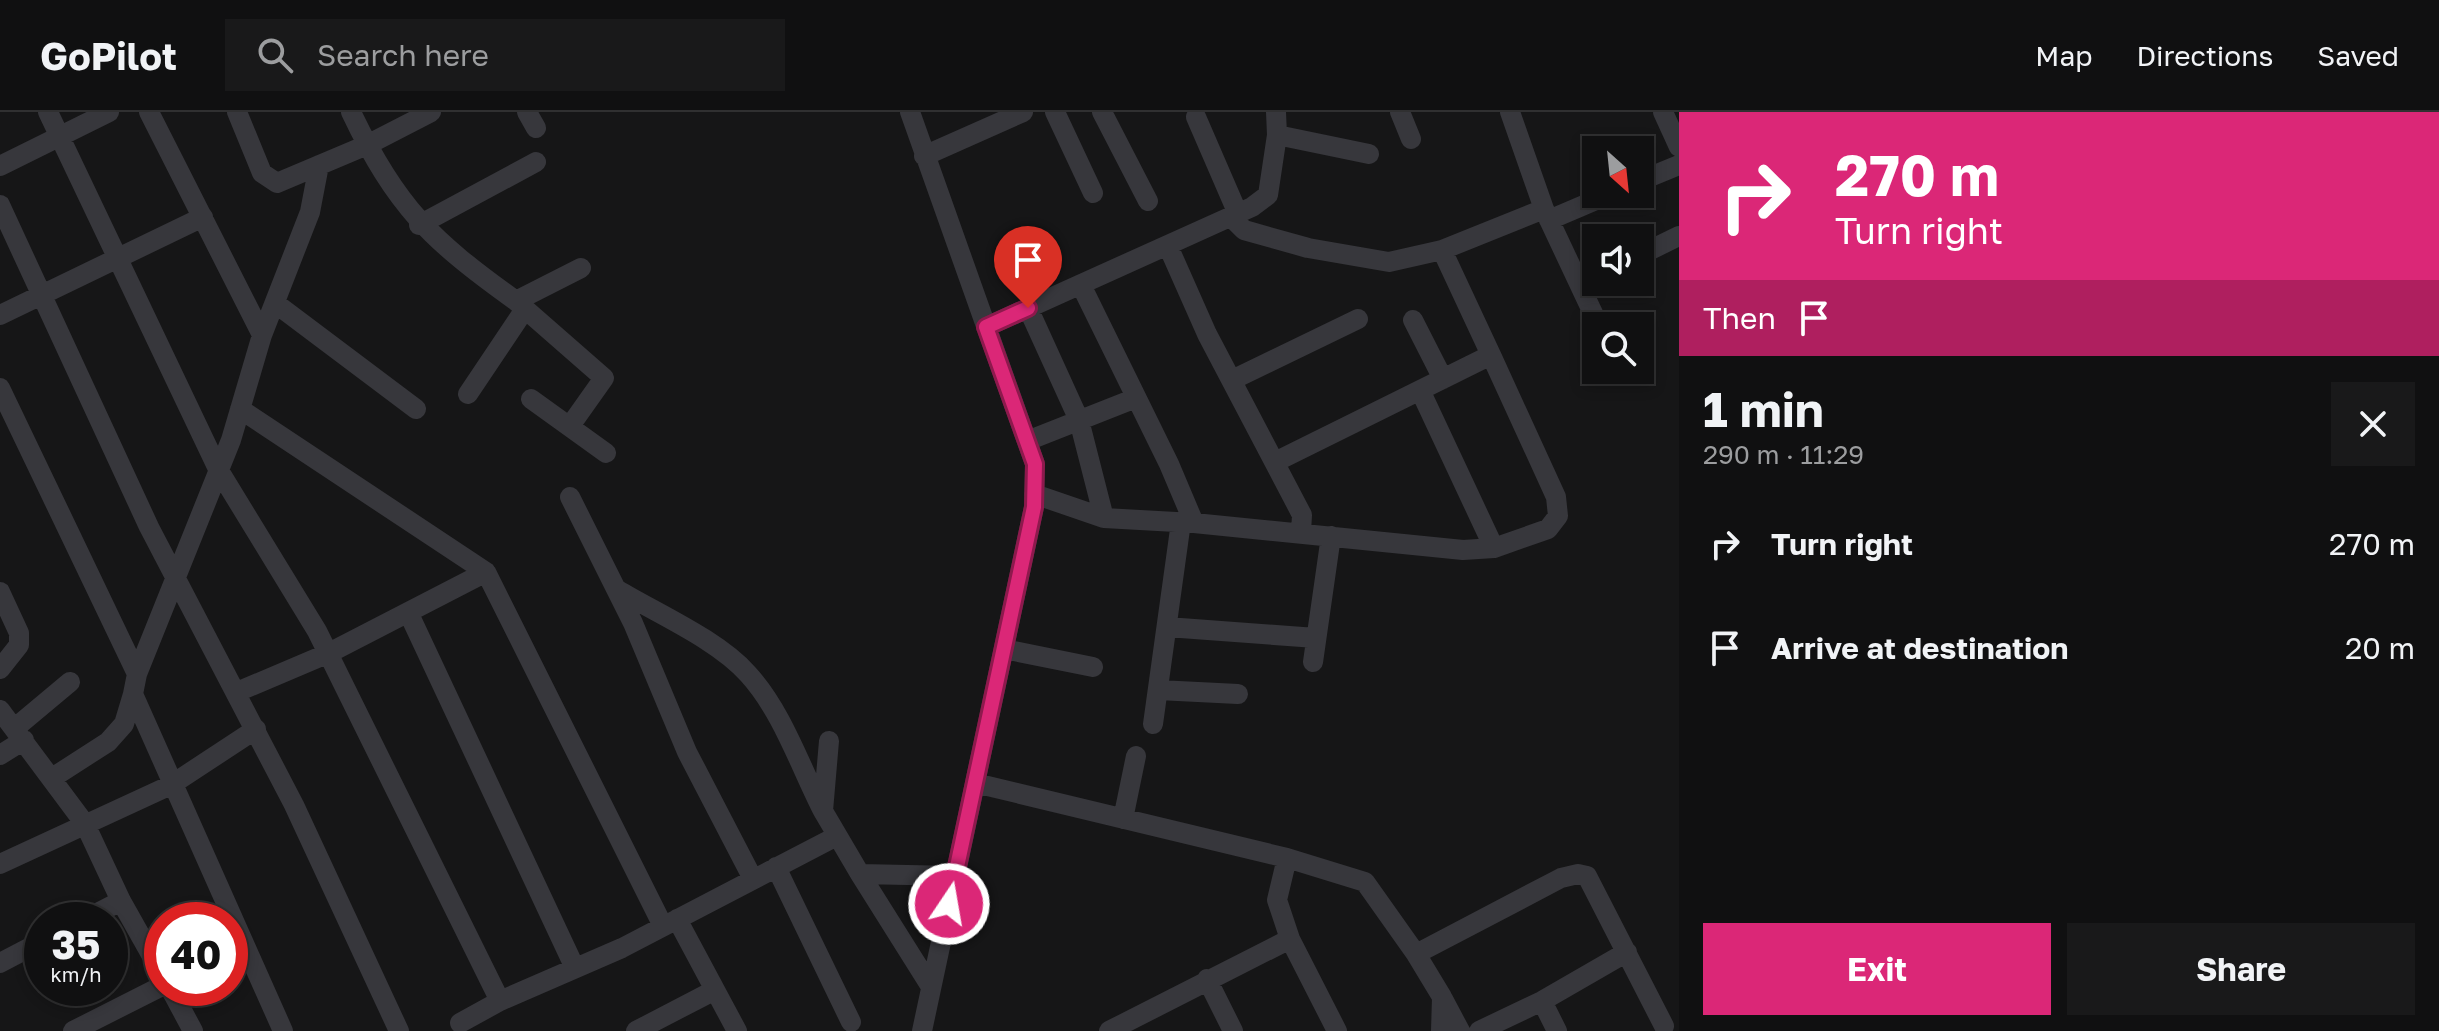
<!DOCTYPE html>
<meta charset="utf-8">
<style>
body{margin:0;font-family:"Golos Text",sans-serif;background:#19191a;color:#f1f3f6;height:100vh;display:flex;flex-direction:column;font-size:30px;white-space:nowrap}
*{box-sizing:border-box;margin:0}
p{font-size:26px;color:#9c9d9f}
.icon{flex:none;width:44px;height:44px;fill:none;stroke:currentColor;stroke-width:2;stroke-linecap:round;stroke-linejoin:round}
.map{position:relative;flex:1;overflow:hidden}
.panel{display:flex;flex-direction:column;background:#101011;width:760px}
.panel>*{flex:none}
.guide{background:#db2777;color:#fff;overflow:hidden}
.needle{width:52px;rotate:153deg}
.fabs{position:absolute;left:1582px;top:24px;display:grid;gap:16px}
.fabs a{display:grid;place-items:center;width:72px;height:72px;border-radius:0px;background:#101011;box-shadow:0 4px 12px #0003,0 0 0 2px #303031;font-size:40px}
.speed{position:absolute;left:24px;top:790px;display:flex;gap:16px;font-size:40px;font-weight:700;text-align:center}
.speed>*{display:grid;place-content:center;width:104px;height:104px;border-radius:50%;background:#101011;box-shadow:0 4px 12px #0003,0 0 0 2px #303031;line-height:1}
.speed small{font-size:20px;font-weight:400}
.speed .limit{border:12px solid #d22;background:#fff;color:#111}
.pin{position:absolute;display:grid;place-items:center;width:68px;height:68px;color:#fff;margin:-82px -34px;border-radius:50% 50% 50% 0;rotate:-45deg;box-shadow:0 0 8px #0007}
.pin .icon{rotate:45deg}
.me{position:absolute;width:88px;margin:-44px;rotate:12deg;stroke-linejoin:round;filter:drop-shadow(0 0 6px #0008)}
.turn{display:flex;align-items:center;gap:28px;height:168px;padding:0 24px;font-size:36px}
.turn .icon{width:104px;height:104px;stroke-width:2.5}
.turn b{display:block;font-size:56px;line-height:68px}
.then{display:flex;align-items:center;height:76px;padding:0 24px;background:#0003;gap:16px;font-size:30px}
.round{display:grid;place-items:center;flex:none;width:84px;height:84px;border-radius:0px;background:#19191a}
.summary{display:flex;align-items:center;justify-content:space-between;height:136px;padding:0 24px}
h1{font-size:48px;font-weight:700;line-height:60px}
.primary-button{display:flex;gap:16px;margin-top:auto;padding:16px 24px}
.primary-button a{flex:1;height:92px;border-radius:0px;background:#db2777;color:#fff;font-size:32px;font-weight:700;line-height:92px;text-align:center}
.primary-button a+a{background:#19191a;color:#f1f3f6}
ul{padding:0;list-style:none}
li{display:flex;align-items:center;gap:24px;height:104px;padding:0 24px}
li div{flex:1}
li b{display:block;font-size:30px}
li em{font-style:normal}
header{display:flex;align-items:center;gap:48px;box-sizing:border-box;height:112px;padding:0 40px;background:#101011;border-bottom:2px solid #303031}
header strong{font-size:38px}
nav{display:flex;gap:44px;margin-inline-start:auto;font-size:28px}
.search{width:560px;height:72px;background:#19191a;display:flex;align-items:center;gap:20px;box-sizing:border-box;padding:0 28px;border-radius:0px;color:#9c9d9f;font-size:30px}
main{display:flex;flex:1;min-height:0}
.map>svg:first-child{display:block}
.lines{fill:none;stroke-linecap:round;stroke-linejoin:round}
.minor{stroke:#37373c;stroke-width:20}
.route-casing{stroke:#8e194d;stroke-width:20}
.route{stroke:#db2777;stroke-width:14}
</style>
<header>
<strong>GoPilot</strong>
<div class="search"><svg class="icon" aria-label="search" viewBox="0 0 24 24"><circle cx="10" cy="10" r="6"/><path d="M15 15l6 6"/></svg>Search here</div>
<nav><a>Map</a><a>Directions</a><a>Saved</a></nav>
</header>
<main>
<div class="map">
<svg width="1679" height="919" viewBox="0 0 1679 919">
<rect width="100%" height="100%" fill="#161617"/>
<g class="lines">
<path class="minor" d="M48,0L218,357L317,519L500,889L622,836L835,725
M149,0L262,223
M237,0L262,61L277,71L367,33L431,0
M351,0C396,95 431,128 516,189L581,156
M527,0L536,16
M910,0L1035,352L1034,395L922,919
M1055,0L1093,81
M1102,0L1148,89
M1400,0L1411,27
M1510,0L1544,97L1599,214
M1663,0L1679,35
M1196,5L1238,102
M1277,23L1369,42
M924,44L1023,0
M0,54L109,0
M1640,69L1679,53
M0,93L149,415L294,693L399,919
M1231,105L1244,118L1308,136L1389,150L1442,138L1544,97
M1549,108L1610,82
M419,113L536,50
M1168,134L1207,222L1302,403L1301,420
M1640,143L1679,124
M516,189L604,266L570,314
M275,191L416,297
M1028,196L1079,308L1104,406
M0,203L203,105
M1413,208L1443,267
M986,215L1252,95L1268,83L1277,23L1276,0
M1491,243L1556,385L1558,404L1548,417L1494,436
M1232,268L1358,207
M0,276L137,562
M468,282L525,197
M531,287L606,341
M240,297L486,460
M1027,329L1136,286
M1275,350L1491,243L1442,138
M1034,382L1104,406L1194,411L1169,352L1081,173
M570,385L633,511L687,640L753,767
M1194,411L1463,438L1494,436L1420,278
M618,478C658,502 718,528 748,562C782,599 800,654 823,699
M0,480L19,521V533L0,557
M409,502L574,854
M1167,515L1316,526
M1004,537L1093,555
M1313,550L1331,424
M1158,578L1238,582
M237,580L329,541L486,460L663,814
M0,598L85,712L121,789L162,862
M1153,612L1181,410
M15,616L70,570
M829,629L823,699L860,762L955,764
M0,643L24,628
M52,666L108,630L124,612L133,582
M975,671L1287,746
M1123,707L1136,644
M0,752L171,673L256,617
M776,755L851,910
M860,762L931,875
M84,808L121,789
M1290,827L1337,919
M1416,842L1561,766L1578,762L1587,764L1664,914
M0,851L42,829
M1207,867L1233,919
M170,876L193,919
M715,878L737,919
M1443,887L1460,919
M1542,889L1557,919
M460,911L500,889
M73,919L162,874
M283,919L133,582L137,562L231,328L262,223L310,100L319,53
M636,919L715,878L677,807
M1109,919L1290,827L1277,788L1287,746L1365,770L1416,842L1442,885L1441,919
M1479,919L1542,889L1627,840"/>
</g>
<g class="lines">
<g class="route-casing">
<path id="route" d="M949,792L1034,395L1035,352L986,215L1028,196"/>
</g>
<use href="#route" class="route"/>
</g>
</svg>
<div class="fabs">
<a><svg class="needle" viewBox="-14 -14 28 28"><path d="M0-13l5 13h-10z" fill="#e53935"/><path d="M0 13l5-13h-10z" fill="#9c9d9f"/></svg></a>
<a><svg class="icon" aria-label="sound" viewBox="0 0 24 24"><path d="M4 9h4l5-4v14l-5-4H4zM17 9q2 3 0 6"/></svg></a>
<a><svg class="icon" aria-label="search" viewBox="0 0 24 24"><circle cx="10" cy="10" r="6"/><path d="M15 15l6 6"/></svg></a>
</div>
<div class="speed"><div>35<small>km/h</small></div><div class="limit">40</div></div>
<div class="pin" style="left:1028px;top:196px;background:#d93025"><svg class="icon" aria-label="arrive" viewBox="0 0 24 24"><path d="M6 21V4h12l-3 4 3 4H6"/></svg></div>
<svg class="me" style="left:949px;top:792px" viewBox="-20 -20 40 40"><circle r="17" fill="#db2777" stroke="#fff" stroke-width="3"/><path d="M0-11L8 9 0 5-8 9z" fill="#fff"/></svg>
</div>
<section class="panel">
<div class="guide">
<div class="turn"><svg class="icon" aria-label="right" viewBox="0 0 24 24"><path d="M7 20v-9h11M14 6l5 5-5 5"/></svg><div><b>270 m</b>Turn right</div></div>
<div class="then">Then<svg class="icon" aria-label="arrive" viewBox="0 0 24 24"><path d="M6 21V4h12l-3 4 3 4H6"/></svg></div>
</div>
<div class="summary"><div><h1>1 min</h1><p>290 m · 11:29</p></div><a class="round"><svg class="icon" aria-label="close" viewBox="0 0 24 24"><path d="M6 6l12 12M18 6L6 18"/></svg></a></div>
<ul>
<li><svg class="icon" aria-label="right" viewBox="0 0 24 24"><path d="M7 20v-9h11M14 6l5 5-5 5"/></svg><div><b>Turn right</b></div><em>270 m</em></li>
<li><svg class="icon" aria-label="arrive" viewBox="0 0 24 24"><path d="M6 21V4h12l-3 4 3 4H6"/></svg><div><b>Arrive at destination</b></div><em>20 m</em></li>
</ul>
<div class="primary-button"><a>Exit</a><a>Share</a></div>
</section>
</main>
